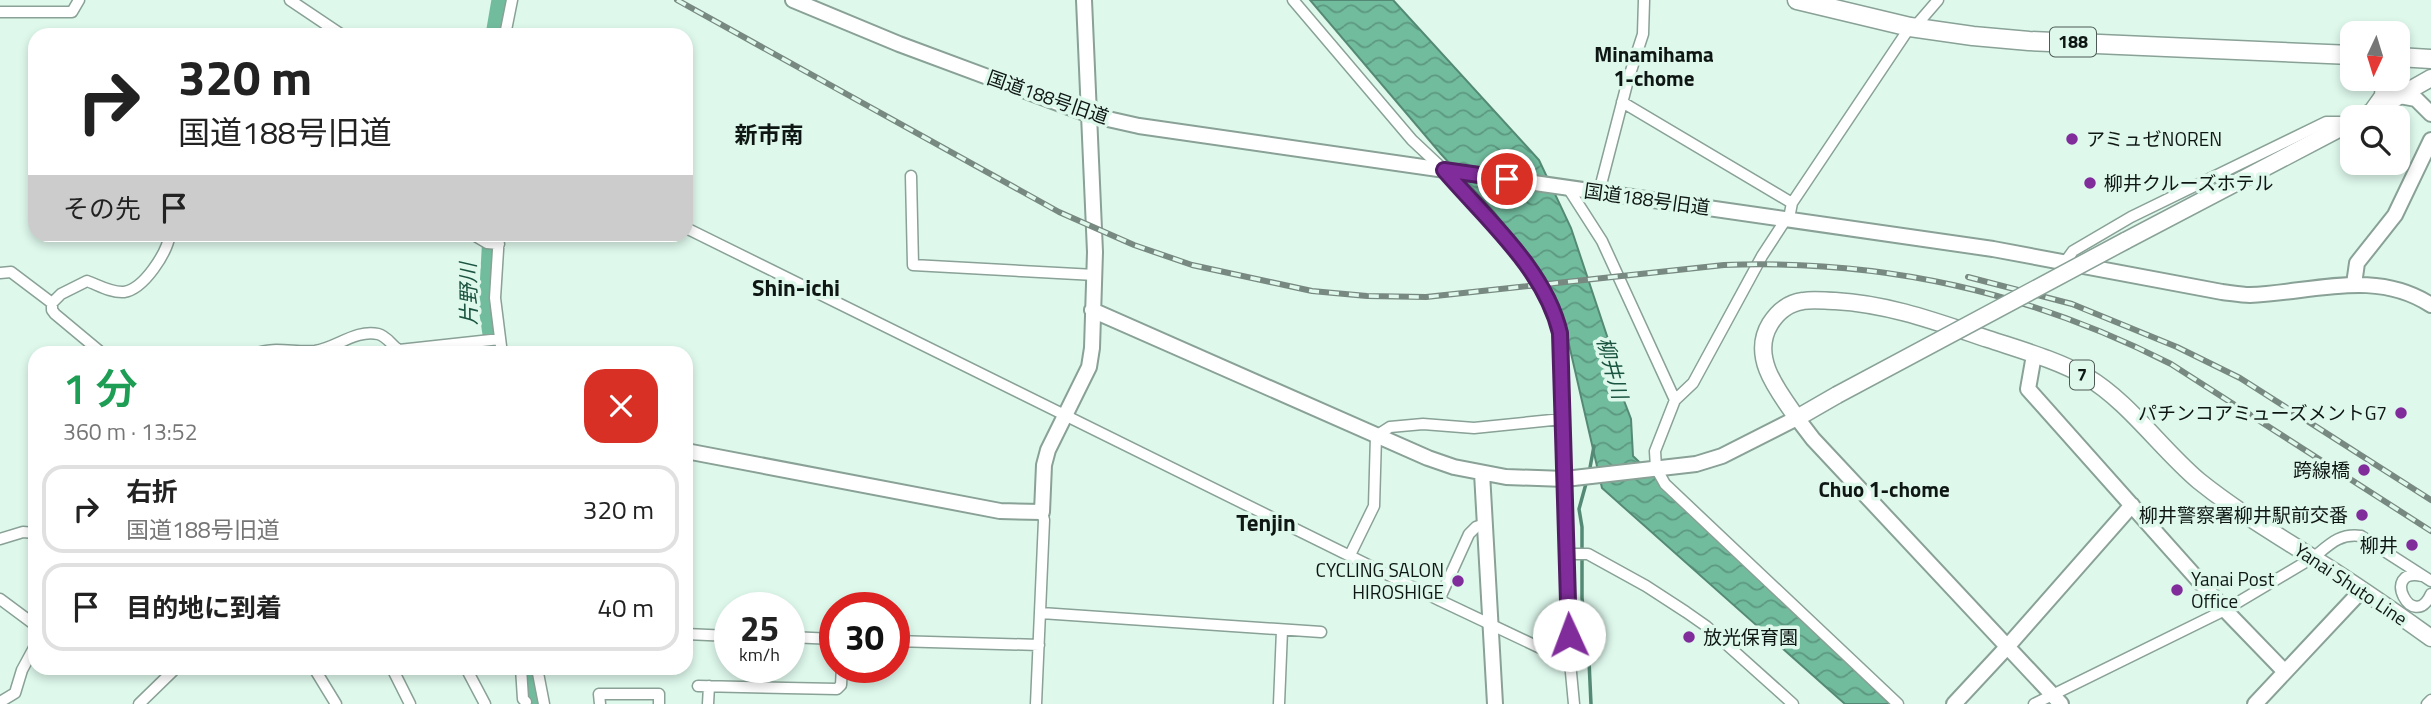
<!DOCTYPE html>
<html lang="ja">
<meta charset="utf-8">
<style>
body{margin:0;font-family:"Titillium Web","Noto Sans JP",sans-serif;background:#f2f2f2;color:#222;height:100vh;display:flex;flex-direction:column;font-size:26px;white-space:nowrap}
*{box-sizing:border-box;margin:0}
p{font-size:23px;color:#767676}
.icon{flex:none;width:38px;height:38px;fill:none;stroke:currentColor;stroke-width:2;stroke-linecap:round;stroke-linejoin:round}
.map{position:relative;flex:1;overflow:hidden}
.details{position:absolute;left:28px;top:346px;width:665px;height:329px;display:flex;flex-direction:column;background:#fff;border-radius:21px;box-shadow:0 4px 10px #0003}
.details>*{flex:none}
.banner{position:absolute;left:28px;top:28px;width:665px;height:214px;border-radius:21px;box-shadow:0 4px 10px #0003;background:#fff;color:#222;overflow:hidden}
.needle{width:46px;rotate:184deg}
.fabs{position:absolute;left:2340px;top:21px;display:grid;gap:14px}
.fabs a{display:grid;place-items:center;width:70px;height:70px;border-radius:14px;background:#fff;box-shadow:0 4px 10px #0003;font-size:35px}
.speed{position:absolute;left:714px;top:592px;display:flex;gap:14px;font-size:35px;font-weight:700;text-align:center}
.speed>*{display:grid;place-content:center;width:91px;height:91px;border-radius:50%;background:#fff;box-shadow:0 4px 10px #0003;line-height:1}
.speed small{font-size:18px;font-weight:400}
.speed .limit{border:10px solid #d22;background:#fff;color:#111}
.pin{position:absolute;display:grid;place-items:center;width:60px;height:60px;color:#fff;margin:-30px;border:4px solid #fff;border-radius:50%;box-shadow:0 2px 7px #0007}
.me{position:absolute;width:77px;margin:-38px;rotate:358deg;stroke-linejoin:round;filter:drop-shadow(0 0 5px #0008)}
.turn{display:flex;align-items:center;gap:24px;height:147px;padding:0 35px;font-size:32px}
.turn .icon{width:91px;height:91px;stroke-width:2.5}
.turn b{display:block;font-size:49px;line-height:60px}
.then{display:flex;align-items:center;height:66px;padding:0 35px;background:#0003;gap:14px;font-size:26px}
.round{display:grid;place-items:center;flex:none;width:74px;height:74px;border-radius:21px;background:#f2f2f2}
.headline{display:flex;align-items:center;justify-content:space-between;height:119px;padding:0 35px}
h1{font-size:42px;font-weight:600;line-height:52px;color:#1e9e55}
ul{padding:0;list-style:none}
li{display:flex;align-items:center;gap:21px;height:88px;margin:0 14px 10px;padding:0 21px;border:4px solid #e0e0e0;border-radius:21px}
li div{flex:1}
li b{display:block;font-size:26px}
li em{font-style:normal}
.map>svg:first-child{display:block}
.water{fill:url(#water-waves);stroke:#548a75;stroke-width:2}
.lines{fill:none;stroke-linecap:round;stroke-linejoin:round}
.stream{stroke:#548a75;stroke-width:3.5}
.river{stroke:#72bc9e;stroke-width:19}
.street-casing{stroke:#89a196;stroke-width:13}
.secondary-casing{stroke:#89a196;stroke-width:18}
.primary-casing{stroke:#89a196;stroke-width:19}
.highway-casing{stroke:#89a196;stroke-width:21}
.street{stroke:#fff;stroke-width:10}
.secondary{stroke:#fff;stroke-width:14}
.primary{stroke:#fff;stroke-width:16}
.highway{stroke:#fff;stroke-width:18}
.rail-casing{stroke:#788981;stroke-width:6}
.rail{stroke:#def8ec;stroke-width:3.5;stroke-dasharray:10;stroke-linecap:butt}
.primary-bridge-casing{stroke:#89a196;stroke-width:19;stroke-linecap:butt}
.primary-bridge{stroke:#fff;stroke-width:16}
.route-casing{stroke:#531d65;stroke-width:18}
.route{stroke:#802c9b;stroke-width:12}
.poi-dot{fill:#802c9b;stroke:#def8ec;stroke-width:2.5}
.labels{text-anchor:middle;stroke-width:7;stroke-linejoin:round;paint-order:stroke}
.shield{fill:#def8ec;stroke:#4d5a55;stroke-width:2}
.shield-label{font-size:18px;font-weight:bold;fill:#0f1714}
.street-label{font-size:19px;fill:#0f1714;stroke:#def8ec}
.poi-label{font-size:19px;fill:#0f1714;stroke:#def8ec;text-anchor:end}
.neighbourhood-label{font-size:21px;font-weight:bold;fill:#0f1714;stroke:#def8ec}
.water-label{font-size:21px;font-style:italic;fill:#1b5541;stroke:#def8ec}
.quarter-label{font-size:23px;font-weight:bold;fill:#0f1714;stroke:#def8ec}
</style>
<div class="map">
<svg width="2431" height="704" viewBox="0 0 2431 704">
<defs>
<pattern id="water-waves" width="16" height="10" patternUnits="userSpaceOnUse" patternTransform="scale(1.75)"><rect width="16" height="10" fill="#72bc9e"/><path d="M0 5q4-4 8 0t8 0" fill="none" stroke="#5c9880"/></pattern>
</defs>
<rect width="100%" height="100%" fill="#def8ec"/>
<path class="water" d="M1310,0H1393L1539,160L1571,228L1610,345L1618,385L1631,419L1633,456L1890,704H1845L1602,488L1565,327L1538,269L1494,212L1441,154Z"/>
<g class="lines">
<path class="stream" d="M1589,473L1594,446
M1587,480L1579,509L1582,527V598L1589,661L1591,704"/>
<path class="river" d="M495,35L501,0
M492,234L488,307L495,354
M529,668L535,704"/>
<g class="street-casing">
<path id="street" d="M290,0L342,35
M1293,0L1412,140L1444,170L1532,270L1556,317L1560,333L1570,662L1574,704
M0,12H72L79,0
M505,35L512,0
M1622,102L1792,203
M911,176L913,265L1095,275
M1568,188L1602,241L1675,400
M1599,192L1628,80L1643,34L1644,0
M686,228L1439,600L1570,662
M472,234L487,243L499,244
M499,234L495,298L502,354
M2065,262L2073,251L2131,217L2326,122H2348
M0,273L11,272L52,303L61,294L87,281C98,285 111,293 124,292C144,289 167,253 170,234
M52,303V310L55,314L103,354
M255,354C272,346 296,353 315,351C336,348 356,329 378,334C387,336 392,346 399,350L500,339
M0,539L23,532L35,533
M1566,554H1588L1646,586L1686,612L1706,626L1793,704
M1350,555L1374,506L1376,436L1390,427L1423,424L1474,428L1562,419
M2313,558C2329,545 2339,533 2361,536L2431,581
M2422,576C2379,567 2413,634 2431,594
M0,599L35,625
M1439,600L1469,534L1476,527L1485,524
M1041,613L1321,632
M686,634L730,636
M789,637L835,639
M894,641L1039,645
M314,668L336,704
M392,668L410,704
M466,668L485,704
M521,668L523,699L526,702
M537,668L544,704
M698,686L837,689L841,685L842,667
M0,702L15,693L22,670L35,646
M139,704L176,668
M600,704L599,694H659V704
M708,704L709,686
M1036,704L1044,520L1042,512
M1279,704L1282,630
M1898,704L1665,484L1656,468L1655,451L1675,400L1693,383L1762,256L1790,213L1792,203L1910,27L1919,22L1938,0
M2034,704L2225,610L2304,563
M2427,704L2431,700"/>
</g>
<g class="secondary-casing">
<path id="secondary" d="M793,0L899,44L1090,115L1139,126L1993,249L2222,292C2231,293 2241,295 2250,295C2311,293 2375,268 2431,305
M2400,96L2416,99L2431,114
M2354,284L2357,263L2395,215L2431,140
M1092,310L1428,458L1454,467L1506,477L1565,479L1696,464L1722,456L1797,418L1813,439L2061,704
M2034,355L2028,389L2225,610L2285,672
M686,451L1000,511L1042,512L1044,465L1048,450L1089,367L1092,348L1095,252L1084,0
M1482,473L1495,704
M1954,704L2007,647L2132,505
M2255,704L2362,590"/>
</g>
<g class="primary-casing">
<path id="primary" d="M2373,110L2383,96L2384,79
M2362,117L2431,78
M2125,241L2352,122
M1837,395L1797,418C1778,391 1750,357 1770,324C1778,311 1788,303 1803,301C1814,299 1825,301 1835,301C1889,304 1937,322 1988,339C2021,350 2057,360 2087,377C2128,401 2162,450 2199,481C2235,510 2274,533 2313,558C2353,583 2392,610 2431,638"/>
</g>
<g class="highway-casing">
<path id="highway" d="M1797,0L1910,27L1973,36L2029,41L2352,55
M2398,57L2431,59"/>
</g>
<use href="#street" class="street"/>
<use href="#secondary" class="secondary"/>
<use href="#primary" class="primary"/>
<use href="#highway" class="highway"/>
<g class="rail-casing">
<path id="rail" d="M677,0L1059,212L1134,245L1192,265L1312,291L1367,296L1426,297L1724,265C1884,259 2029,292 2171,364L2431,531
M1968,277L2072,304L2177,347L2240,378L2431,500"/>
</g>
<use href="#rail" class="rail"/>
<g class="primary-bridge-casing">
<path id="primary-bridge" d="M1837,395L2125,241"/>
</g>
<use href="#primary-bridge" class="primary-bridge"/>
</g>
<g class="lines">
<g class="route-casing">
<path id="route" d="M1507,179L1444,170C1486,219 1545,269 1560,333L1569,635"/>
</g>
<use href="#route" class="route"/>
</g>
<g class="poi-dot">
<circle cx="2072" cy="139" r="7"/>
<circle cx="2090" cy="183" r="7"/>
<circle cx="2401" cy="413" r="7"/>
<circle cx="2364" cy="470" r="7"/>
<circle cx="2362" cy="515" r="7"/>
<circle cx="2412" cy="545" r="7"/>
<circle cx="1458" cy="581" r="7"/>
<circle cx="2177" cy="590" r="7"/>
<circle cx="1689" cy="637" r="7"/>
</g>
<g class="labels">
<g class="shield">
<rect x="2050" y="27.5" width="46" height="29" rx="5"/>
<rect x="2070" y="360.5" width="24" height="29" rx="5"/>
</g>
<g class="shield-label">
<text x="2073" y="48">188</text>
<text x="2082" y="381">7</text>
</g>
<g class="street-label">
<text transform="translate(1048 97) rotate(19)" y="7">国道188号旧道</text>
<text transform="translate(1647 199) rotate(8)" y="7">国道188号旧道</text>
<text transform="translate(2351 584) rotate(34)" y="7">Yanai Shuto Line</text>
</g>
<g class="poi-label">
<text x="2086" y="146" text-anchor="start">アミュゼNOREN</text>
<text x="2104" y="190" text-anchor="start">柳井クルーズホテル</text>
<text x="2387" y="420">パチンコアミューズメントG7</text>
<text x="2350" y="477">跨線橋</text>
<text x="2348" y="522">柳井警察署柳井駅前交番</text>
<text x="2398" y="552">柳井</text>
<text x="1444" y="577">CYCLING SALON<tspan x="1444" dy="22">HIROSHIGE</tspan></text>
<text x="2191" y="586" text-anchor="start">Yanai Post<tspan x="2191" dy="22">Office</tspan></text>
<text x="1703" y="644" text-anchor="start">放光保育園</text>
</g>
<g class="neighbourhood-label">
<text x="1654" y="62">Minamihama<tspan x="1654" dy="24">1-chome</tspan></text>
<text x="1884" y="497">Chuo 1-chome</text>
</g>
<g class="water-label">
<text transform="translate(469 294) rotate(-91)" y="7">片野川</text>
<text transform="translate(1612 368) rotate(75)" y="7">柳井川</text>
</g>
<g class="quarter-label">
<text x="769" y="143">新市南</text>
<text x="796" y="296">Shin-ichi</text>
<text x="1266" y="531">Tenjin</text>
</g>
</g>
</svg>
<div class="fabs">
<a><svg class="needle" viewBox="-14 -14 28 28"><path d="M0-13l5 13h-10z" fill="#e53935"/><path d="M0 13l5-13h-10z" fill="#767676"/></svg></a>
<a><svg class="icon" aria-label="search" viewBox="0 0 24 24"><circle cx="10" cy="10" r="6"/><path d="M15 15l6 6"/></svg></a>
</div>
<div class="speed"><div>25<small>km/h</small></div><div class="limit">30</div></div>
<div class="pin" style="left:1507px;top:179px;background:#d93025"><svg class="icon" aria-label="arrive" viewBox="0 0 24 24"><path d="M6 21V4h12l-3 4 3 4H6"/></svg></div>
<svg class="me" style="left:1569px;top:635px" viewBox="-20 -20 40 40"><circle r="19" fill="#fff"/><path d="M0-13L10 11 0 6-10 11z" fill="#802c9b"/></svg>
<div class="banner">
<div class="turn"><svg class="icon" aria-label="right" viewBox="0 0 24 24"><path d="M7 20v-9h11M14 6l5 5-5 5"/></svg><div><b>320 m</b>国道188号旧道</div></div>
<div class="then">その先<svg class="icon" aria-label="arrive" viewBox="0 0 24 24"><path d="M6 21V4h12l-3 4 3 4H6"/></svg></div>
</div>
<section class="details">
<div class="headline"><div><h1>1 分</h1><p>360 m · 13:52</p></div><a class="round" style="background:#d93025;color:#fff"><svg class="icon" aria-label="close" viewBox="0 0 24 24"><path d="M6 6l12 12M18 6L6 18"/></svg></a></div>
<ul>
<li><svg class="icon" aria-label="right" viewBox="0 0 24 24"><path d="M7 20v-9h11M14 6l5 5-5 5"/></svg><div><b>右折</b><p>国道188号旧道</p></div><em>320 m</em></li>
<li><svg class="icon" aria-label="arrive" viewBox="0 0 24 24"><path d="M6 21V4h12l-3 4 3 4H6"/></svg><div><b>目的地に到着</b></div><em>40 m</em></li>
</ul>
</section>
</div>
